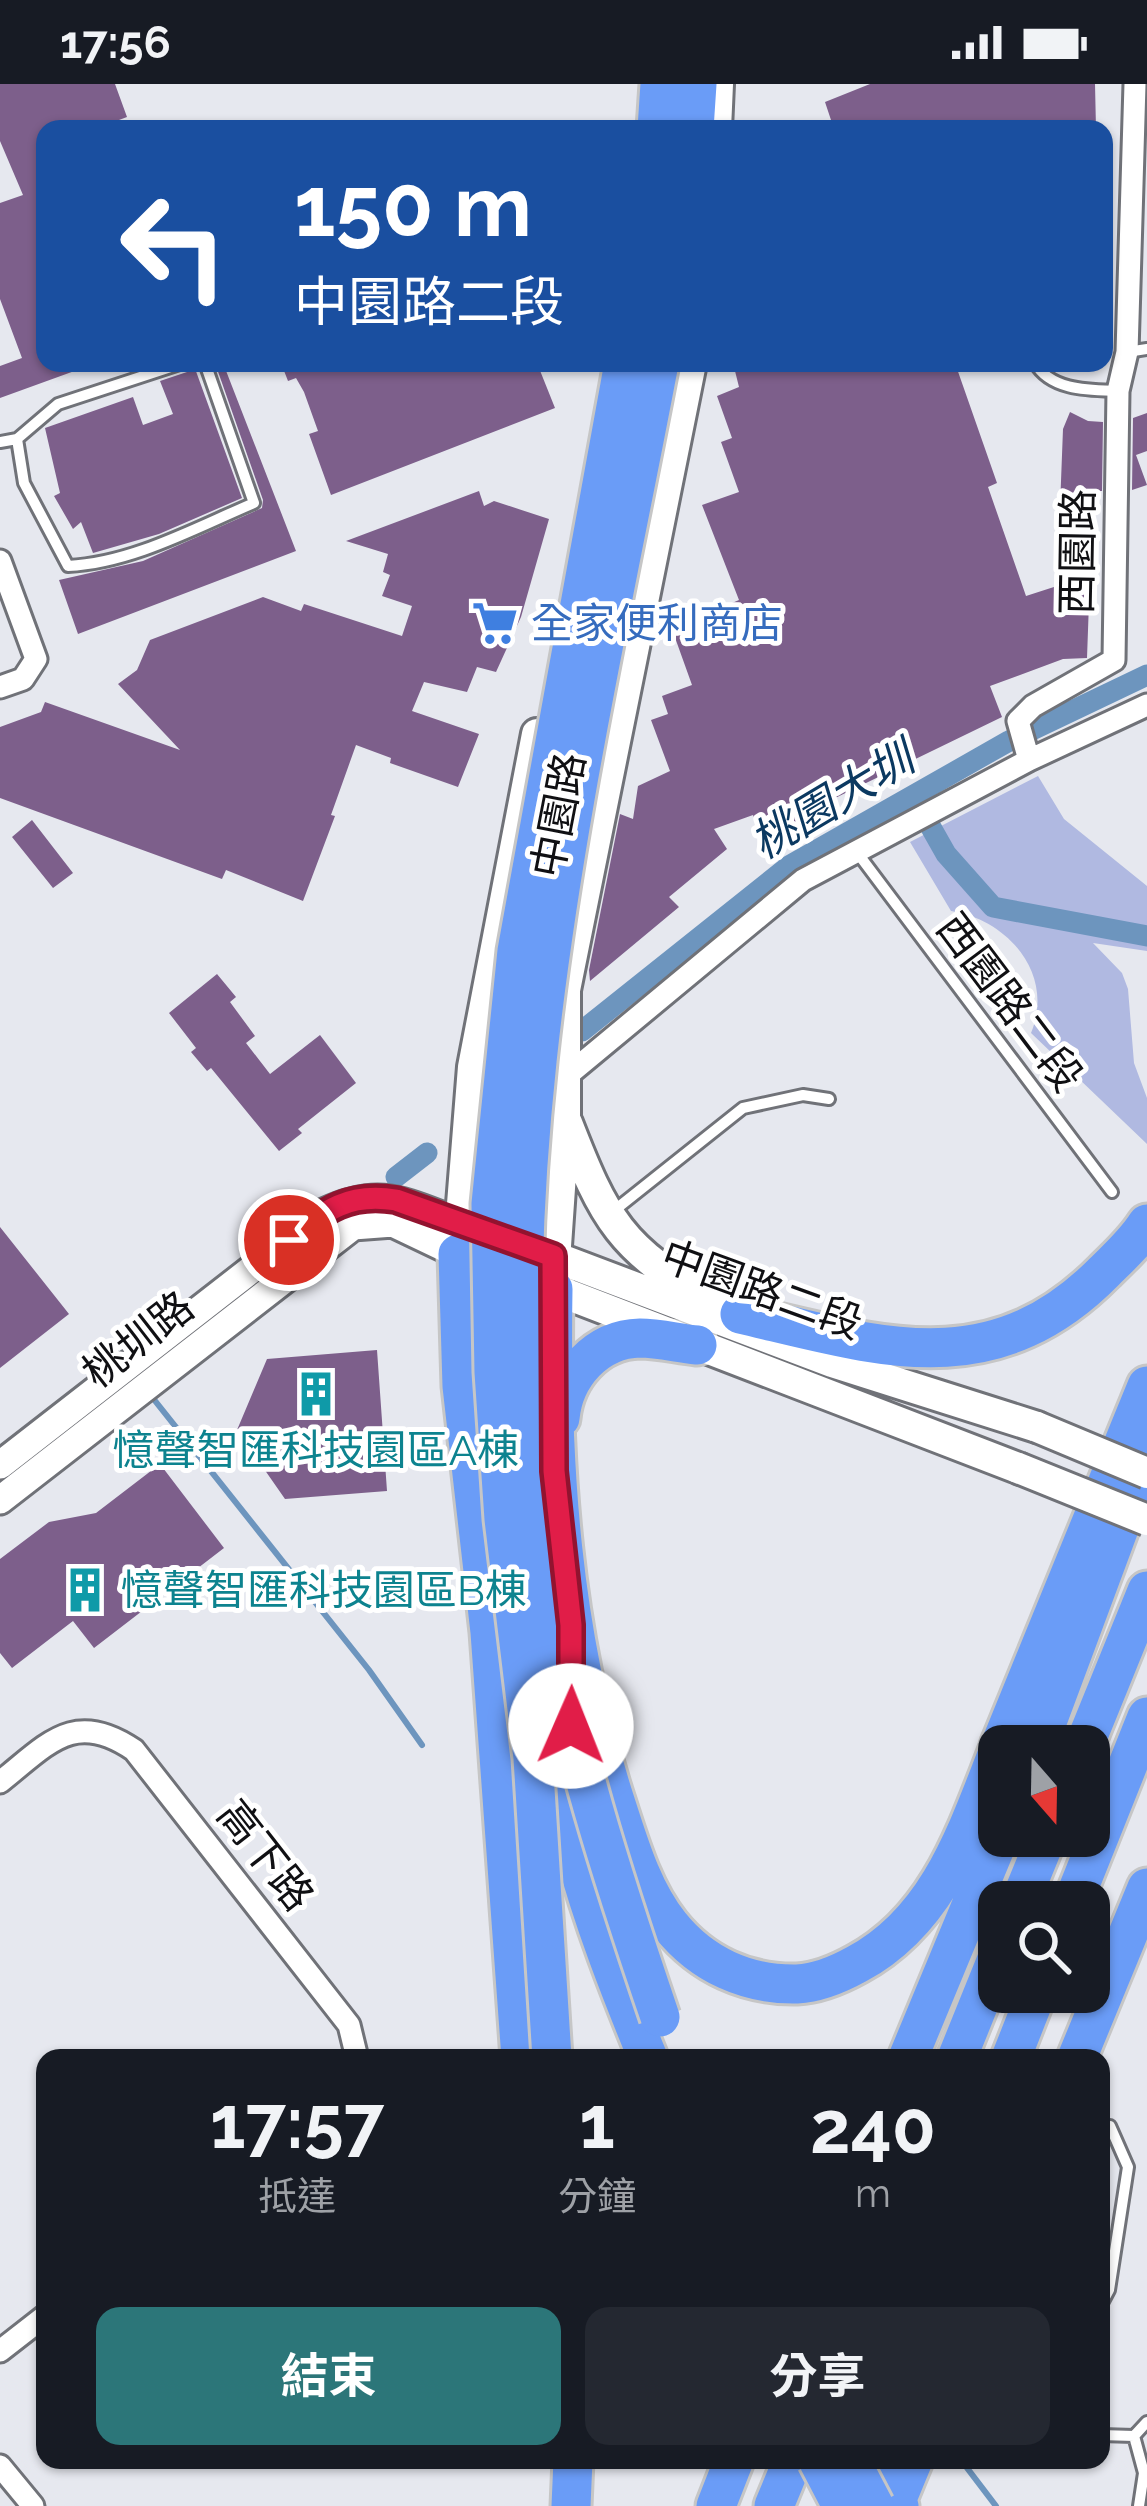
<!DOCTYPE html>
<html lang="zh-TW">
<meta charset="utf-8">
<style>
body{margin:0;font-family:Raleway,"Noto Sans TC",sans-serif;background:#242831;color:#f1f3f6;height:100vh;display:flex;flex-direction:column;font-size:45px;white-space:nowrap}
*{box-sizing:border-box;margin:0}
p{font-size:39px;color:#9ea1a6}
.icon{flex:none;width:66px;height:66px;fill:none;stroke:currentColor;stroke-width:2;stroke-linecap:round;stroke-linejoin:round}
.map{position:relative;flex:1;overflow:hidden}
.panel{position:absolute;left:36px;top:1965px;width:1074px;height:420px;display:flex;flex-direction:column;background:#171b24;border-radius:24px;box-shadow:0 3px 9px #0004}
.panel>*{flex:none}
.hud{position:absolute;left:36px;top:36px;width:1077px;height:252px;border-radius:24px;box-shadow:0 3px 9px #0004;background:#1a4fa0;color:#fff;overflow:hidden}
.needle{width:78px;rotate:160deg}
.controls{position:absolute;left:978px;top:1641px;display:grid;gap:24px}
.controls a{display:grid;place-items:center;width:132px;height:132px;border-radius:24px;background:#171b24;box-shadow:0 3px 9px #0004;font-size:60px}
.pin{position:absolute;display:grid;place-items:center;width:102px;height:102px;color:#fff;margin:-51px;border:6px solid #fff;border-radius:50%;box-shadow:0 3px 12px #0007}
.me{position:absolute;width:132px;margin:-66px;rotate:1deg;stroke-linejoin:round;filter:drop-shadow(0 0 9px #0008)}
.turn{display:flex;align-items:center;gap:42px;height:252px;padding:0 60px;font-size:54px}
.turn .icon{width:156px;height:156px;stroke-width:2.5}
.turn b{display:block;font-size:84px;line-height:102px}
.eta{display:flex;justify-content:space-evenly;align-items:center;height:204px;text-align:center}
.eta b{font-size:72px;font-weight:700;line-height:84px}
.action{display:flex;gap:24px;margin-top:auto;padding:24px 60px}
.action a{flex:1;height:138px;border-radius:24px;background:#2c7679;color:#fff;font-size:48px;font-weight:700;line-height:138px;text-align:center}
.action a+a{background:#242831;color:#f1f3f6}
.status{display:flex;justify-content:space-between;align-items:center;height:84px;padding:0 60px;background:#171b24;direction:ltr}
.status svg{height:33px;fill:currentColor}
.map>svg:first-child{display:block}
.green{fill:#b0b9e1}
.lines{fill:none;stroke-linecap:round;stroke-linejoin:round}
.stream{stroke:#6d95be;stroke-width:6}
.canal{stroke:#6d95be;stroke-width:21}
.building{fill:#7d5f8b}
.service-casing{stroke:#707278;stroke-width:16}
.minor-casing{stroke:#707278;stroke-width:27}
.tertiary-casing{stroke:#707278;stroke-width:33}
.secondary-casing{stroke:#707278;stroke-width:36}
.motorway-casing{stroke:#c6c6c6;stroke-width:45}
.service{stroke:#fff;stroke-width:10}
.minor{stroke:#fff;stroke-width:21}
.tertiary{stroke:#fff;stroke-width:27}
.secondary{stroke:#fff;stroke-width:30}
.motorway{stroke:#6a9cf7;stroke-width:39}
.secondary-bridge-casing{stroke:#707278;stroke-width:36;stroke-linecap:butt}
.motorway-bridge-casing{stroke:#c6c6c6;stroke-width:45;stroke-linecap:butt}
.secondary-bridge{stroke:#fff;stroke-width:30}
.motorway-bridge{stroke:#6a9cf7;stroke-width:39}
.route-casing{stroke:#92132f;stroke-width:30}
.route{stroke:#e11d48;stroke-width:21}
.labels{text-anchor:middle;stroke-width:10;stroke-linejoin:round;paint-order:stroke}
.street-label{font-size:42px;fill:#101013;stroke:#fff}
.shop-label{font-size:42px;fill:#366cbe;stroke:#fff;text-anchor:start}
.culture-label{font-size:42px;fill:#0d838f;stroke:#fff}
.water-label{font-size:45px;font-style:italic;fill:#0b3961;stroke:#fff}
</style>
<div class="status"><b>17:56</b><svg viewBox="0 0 49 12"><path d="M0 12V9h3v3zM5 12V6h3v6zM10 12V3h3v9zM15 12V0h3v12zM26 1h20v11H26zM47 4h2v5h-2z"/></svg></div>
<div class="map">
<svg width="1147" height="2422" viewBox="0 0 1147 2422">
<rect width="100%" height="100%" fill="#e6e8ef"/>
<path class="green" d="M1038,692L1064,735L1147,802V867L1093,859L1122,889L1128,905L1134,979L1147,1014V1060L1031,949C1055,891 1009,836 951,827L910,758Z"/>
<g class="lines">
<path class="stream" d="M152,1313L369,1586L422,1661
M961,2376L996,2422"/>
<path class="canal" d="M916,717L946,770L993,823L1147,852
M582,947L789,782L1009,657L1147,591
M396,1093L427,1069"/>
</g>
<path class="building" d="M0,0H115L127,33L119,36L122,45H45V279L91,281L0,314V282L22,274L0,215V119L23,111L0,57Z
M870,0H1095L1096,45H834L825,18Z
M193,279L242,414L159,450L93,469L81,438L73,445L54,412L60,409L45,344L133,313L143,341L173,330L160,297L187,288Z
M215,279H223L296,467L78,550L59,496L143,477L262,424L263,416Z
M281,279H537L555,324L331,411L309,350L318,347L304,308L296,294L288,297Z
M733,279H923L930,288L955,279L997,399L988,403L1026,512L1057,502L1063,345L1070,328L1088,337L1103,338L1102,407H1093L1087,574L1063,575L990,602L1002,633L829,717L785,746L773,727L756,739L753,731L714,745L727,765L669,813L679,823L590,897L589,886L620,730L633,735L638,702L670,687L651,636L668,630L662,612L692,601L673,548L721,532L718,525L739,516L702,421L739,408L721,358L732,354L717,312L739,303Z
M1147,329V367L1136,371L1147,401L1132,406L1133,334Z
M479,407L484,422L494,417L549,435L521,533L496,588L477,583L467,608L424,598L412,627L479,650L458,703L390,679L391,674L356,661L331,731L335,732L303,817L226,786L222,795L0,714V643L41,628L45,618L180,666L118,600L137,586L150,556L263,513L301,527L304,520L402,552L412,522L382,512L390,491L383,488L388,470L346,457Z
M32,736L73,789L53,804L12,753Z
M217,890L236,913L230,918L255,952L246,959L270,990L320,951L356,999L298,1045L302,1049L279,1067L211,984L207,987L191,968L196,964L169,929Z
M0,1143L69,1230L0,1284Z
M377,1266L387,1407L285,1415L237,1346L267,1275Z
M160,1380L224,1464L94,1564L73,1537L12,1584L0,1569V1475L49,1438L96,1429Z"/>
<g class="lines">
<g class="service-casing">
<path id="service" d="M1127,268L1147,265
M1035,279C1051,307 1090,306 1118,307
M17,355L24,399L68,482C132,479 195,444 254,419L205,279
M0,358L17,355L58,320L183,279
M856,767L1112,1108
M611,1129L743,1024L803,1011L829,1015
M1101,2221L1109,2206L1128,2083L1110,2042
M1101,2351L1134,2352L1147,2338
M1134,2352L1144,2389L1139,2422"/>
</g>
<g class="minor-casing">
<path id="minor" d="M0,477L36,575L23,595L0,603
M1029,676L1018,637L1033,622L1114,576L1118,307L1127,268L1135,0
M563,995L803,796L1029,676L1147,621
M0,1698C48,1660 74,1625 134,1666L349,1941L357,1974
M0,2267L45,2232
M0,2382L33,2422"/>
</g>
<g class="tertiary-casing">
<path id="tertiary" d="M0,1381L324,1129C381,1102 404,1119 460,1139
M0,1416L353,1142L393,1139L458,1170"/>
</g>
<g class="secondary-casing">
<path id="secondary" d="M716,45L718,0
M567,1039C604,1134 621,1168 714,1216
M539,1167L832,1278L1037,1343
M476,1177L458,1170L473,983L537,650
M538,1199L1018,1384
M553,1205L565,1032V906L691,279"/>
</g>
<g class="motorway-casing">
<path id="motorway" d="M657,45L660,0
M694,45L697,0
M458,1170L462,1302L490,1548L521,1974
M553,1205C550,1379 561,1550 615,1717C629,1760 642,1806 670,1841C702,1881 747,1901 797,1900C818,1899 839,1890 857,1880C939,1836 967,1747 999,1666
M740,1230C878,1262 991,1302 1104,1188C1119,1173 1135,1159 1147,1140
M560,1334C564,1292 596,1255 640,1254C658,1254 678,1259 697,1261
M540,1575C550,1639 558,1703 574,1766C593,1837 620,1906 648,1974
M1000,1662L1147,1302
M1038,1662L1147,1369
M1084,1662L1147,1507
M1020,1818L1047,1752
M1073,1818L1147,1633
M908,1974L1000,1752
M957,1974L999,1870
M1011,1974L1037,1908
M1077,1974L1147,1804
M874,2376L899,2422
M571,2422L573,2376
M716,2422L734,2376
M774,2422L793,2376
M894,2422L913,2376"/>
</g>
<use href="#service" class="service"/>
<use href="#minor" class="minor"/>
<use href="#tertiary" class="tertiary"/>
<use href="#secondary" class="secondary"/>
<use href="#motorway" class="motorway"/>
<g class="secondary-bridge-casing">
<path id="secondary-bridge" d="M1037,1343L1147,1389
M1018,1384L1147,1436"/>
</g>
<g class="motorway-bridge-casing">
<path id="motorway-bridge" d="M659,279C582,684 476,1098 545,1512C568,1657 613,1795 660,1933
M552,1974L533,1674L504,1435L494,1288L491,1120L517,867L624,279
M818,2376L842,2422
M850,2376L874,2422"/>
</g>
<use href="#secondary-bridge" class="secondary-bridge"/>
<use href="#motorway-bridge" class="motorway-bridge"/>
</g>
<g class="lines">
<g class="route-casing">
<path id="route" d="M289,1156C325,1127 347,1108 396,1116L553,1172L554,1387L571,1541V1642"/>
</g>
<use href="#route" class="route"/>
</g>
<defs>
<g id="supermarket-bare" transform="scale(3.6)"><path d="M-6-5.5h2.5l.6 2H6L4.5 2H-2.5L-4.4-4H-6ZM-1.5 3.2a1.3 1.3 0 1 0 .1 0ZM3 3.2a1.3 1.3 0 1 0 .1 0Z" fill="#3f7fe0" stroke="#fff" stroke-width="2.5" paint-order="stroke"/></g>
<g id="building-bare" transform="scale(3.6)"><path d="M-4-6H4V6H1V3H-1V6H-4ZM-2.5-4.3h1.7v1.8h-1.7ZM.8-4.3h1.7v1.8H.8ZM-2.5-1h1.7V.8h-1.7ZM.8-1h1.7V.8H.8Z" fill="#0f9aa8" stroke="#fff" stroke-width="2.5" paint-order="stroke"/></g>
</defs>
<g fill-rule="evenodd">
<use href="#supermarket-bare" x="495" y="539"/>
<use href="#building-bare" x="316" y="1310"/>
<use href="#building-bare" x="85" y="1506"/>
</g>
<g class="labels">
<g class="street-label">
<text transform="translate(1077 468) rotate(-89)" y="15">西園路</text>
<text transform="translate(558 731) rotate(-79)" y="15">中園路</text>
<text transform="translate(1010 918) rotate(53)" y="15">西園路二段</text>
<text transform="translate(762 1205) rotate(20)" y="15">中園路二段</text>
<text transform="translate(138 1255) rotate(-38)" y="15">桃圳路</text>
<text transform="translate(266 1771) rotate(52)" y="15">高下路</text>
</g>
<g class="shop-label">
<text x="531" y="554">全家便利商店</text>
</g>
<g class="culture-label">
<text x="316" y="1381">憶聲智匯科技園區A棟</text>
<text x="121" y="1521" text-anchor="start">憶聲智匯科技園區B棟</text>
</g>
<g class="water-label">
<text transform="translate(832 716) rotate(-31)" y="16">桃園大圳</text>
</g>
</g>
</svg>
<div class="controls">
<a><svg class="needle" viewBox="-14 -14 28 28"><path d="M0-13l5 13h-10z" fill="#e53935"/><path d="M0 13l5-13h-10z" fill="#9ea1a6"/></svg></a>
<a><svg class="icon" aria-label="search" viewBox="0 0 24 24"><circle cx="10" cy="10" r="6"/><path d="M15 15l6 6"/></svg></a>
</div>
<div class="pin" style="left:289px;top:1156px;background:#d93025"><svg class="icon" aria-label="arrive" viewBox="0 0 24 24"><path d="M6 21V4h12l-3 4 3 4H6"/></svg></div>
<svg class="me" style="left:571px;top:1642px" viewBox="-20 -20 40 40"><circle r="19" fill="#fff"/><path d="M0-13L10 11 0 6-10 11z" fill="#e11d48"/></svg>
<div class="hud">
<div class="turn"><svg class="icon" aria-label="left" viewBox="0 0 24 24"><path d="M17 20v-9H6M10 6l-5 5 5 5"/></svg><div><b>150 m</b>中園路二段</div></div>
</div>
<section class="panel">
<div class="eta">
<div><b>17:57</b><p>抵達</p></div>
<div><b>1</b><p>分鐘</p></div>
<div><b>240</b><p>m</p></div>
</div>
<div class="action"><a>結束</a><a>分享</a></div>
</section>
</div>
